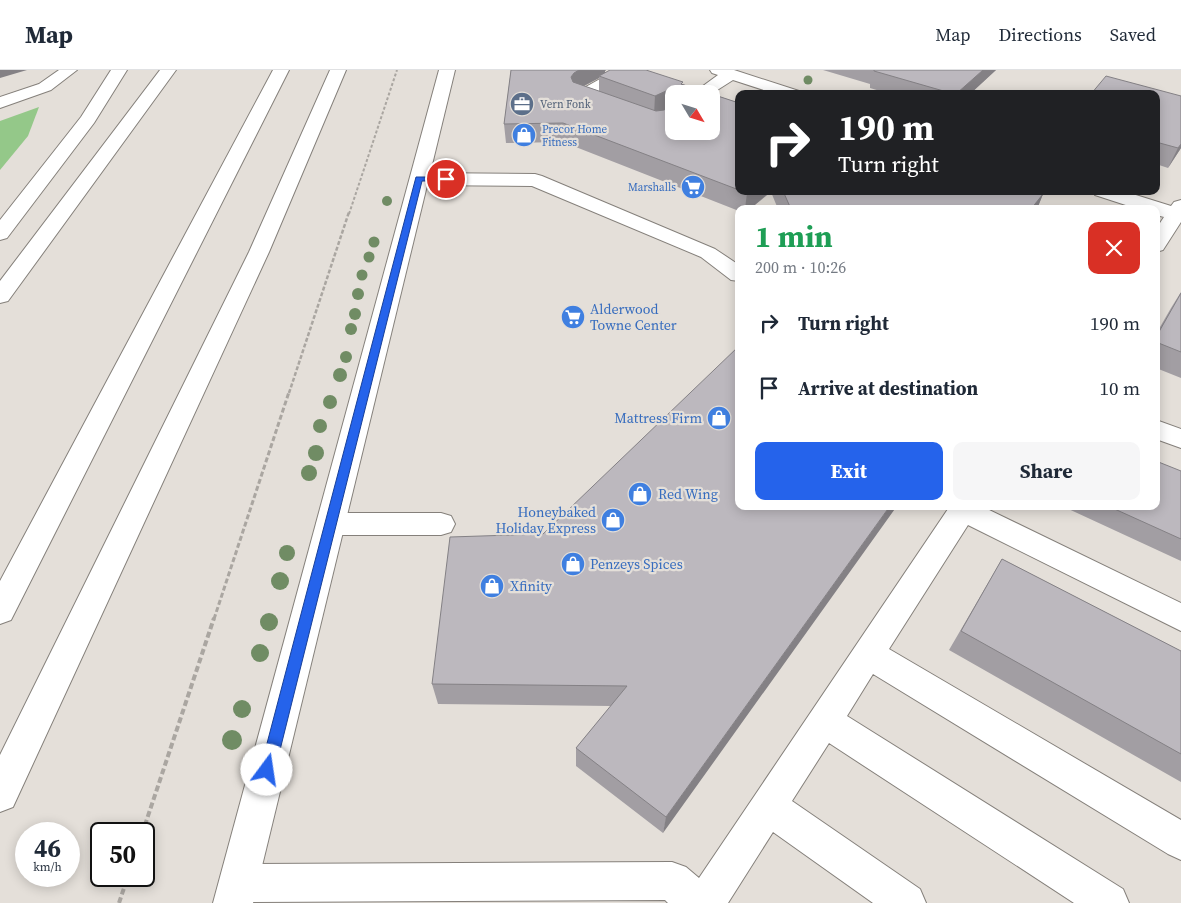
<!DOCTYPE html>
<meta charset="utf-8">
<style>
body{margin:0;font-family:"Source Serif 4",serif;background:#f6f6f7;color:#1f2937;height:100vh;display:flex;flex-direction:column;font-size:19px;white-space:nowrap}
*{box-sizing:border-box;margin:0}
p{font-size:16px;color:#747a83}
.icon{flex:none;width:28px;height:28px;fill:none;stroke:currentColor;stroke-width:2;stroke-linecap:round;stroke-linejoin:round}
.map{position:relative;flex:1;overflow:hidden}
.details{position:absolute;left:735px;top:135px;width:425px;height:305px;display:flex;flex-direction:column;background:#fff;border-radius:10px;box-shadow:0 2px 12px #0003}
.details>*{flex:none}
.hud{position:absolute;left:735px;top:20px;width:425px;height:105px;border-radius:10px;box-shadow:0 2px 12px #0003;background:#202124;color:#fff;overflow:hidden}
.needle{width:32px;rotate:128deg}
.controls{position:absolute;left:665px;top:15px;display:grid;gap:10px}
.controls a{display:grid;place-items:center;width:55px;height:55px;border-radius:10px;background:#fff;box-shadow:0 2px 12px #0003;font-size:25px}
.speed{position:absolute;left:15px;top:752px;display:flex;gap:10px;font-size:25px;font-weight:700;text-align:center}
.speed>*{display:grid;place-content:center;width:65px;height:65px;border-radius:50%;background:#fff;box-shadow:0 2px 12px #0003;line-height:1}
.speed small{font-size:12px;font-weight:400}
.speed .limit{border:2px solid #111;border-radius:8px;background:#fff;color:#111}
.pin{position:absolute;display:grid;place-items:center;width:42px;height:42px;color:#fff;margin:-21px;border:2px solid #fff;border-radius:50%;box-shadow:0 1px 5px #0007}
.me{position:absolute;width:55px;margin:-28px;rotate:14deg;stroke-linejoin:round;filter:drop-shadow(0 0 4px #0008)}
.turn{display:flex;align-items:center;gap:18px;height:105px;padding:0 20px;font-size:22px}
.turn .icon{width:65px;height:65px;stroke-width:2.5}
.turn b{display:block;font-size:35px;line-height:42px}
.round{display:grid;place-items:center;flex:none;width:52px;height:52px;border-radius:10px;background:#f6f6f7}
.headline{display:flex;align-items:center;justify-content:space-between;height:85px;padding:0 20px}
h1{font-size:30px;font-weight:700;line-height:38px;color:#1e9e55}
.cta{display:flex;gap:10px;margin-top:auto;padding:10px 20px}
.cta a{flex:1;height:58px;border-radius:10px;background:#2563eb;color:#fff;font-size:20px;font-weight:700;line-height:58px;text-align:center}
.cta a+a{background:#f6f6f7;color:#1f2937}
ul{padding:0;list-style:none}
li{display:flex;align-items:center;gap:15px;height:65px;padding:0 20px}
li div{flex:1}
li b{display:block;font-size:19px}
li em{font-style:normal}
header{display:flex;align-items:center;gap:30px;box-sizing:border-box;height:70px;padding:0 25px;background:#fff;border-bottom:1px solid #e0e1e3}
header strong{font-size:24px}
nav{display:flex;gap:28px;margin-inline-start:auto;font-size:18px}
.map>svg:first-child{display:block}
.green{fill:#94c889}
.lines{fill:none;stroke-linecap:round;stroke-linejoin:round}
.minor-casing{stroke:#85807b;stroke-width:2}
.major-casing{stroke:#85807b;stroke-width:2}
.highway-casing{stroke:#85807b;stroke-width:2}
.path-far3{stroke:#aaa6a1;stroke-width:2;stroke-dasharray:3 2;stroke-linecap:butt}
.path-far2{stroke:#aaa6a1;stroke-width:2.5;stroke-dasharray:4 2;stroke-linecap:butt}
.path-far1{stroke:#aaa6a1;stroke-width:3;stroke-dasharray:5 2.5;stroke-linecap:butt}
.path{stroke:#aaa6a1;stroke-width:4;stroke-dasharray:6 3;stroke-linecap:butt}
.minor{fill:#fff;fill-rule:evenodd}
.major{fill:#fff;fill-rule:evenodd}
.highway{fill:#fff;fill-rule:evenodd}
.tree{fill:#708c64}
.wall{fill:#a29ea3;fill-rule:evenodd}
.shaded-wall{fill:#848185}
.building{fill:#bcb8be;stroke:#848185}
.route{fill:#2563eb;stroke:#184099}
.labels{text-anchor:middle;stroke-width:4.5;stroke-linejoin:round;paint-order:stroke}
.far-service-label{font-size:11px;fill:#4e5e75;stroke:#e4dfd9;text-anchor:start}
.far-shop-label{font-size:11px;fill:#366cbe;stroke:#e4dfd9;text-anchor:start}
.shop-label{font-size:14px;fill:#366cbe;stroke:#e4dfd9;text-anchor:start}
</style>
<header>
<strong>Map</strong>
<nav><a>Map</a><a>Directions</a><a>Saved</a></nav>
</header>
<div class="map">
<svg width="1181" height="833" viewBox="0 0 1181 833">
<rect width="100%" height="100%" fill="#e4dfd9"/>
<path class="green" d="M39,37L28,66L0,100V51Z"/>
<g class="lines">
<g class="minor-casing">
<path id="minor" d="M59,0H77L51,20L0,38V27L39,14Z
M616,0H636L634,3L594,25L609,30L611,34L609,38C599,40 579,34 573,26L575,23Z
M710,0H734L799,21L801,24H776L733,10L711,24H692L718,5L712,3Z
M419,103L535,104L542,106L715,179L739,195V211L731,210L701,187L532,116L419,115L412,113L410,109L412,105Z
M1093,121H1123L1171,136L1174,132L1181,130V152L1163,180L1156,182V159L1164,147L1156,145V139H1138L1095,125Z
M1156,350L1181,359V378L1156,369Z
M950,436H981L1181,533V561L968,455L889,579L1181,750V790L1168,784L873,604L847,646L1123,819L1129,833H1074L829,673L792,731L920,819L926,833H873L773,762L728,833H668L665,830L238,832L224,827L219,813L224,799L238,794L672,792L686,797L699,808Z
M330,443H441L451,446L455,454L451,462L441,465H330L320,462L316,454L320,446Z"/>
</g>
<g class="major-casing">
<path id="major" d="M439,0H455L253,833H213Z"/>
</g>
<g class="highway-casing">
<path id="highway" d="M111,0H127L94,53L7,168L0,170V150L81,47Z
M160,0H176L8,231L0,233V211Z
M273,0H289L11,550L0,554V511Z
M330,0H346L269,182L13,737L0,742V685L249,182Z"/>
</g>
<path class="path-far3" d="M349,144L397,0"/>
<path class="path-far2" d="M289,323L349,142"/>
<path class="path-far1" d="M214,549L289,322"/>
<path class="path" d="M142,764L214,548
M119,833L128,806"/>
<use href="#minor" class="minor"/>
<use href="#major" class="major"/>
<use href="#highway" class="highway"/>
</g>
<g class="tree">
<circle cx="808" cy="10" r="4.5"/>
<circle cx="387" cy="131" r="5"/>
<circle cx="374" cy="172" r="5.5"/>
<circle cx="369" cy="187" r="5.5"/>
<circle cx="362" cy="205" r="5.5"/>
<circle cx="358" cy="224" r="6"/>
<circle cx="355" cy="244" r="6"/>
<circle cx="351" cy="259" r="6"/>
<circle cx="346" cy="287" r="6"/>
<circle cx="340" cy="305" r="7"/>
<circle cx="330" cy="332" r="7"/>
<circle cx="320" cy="356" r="7"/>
<circle cx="316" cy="383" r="8"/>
<circle cx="309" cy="403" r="8"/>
<circle cx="287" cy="483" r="8"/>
<circle cx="280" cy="511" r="9"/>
<circle cx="269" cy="552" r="9"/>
<circle cx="260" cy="583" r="9"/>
<circle cx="242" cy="639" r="9"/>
<circle cx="232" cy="670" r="10"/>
</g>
<path class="wall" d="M511,0H606L605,1V3L682,14L739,33V121H1035L1043,124L1037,139H778L771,122L750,139H739V141L563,72L506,73L504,54ZM599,8V21L584,16ZM674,24H711L674,61Z
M823,0H996L970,24H890L870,18V14Z
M1156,24L1181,26V78L1168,98L1156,94Z
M1181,222V308L1156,298V264L1171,238Z
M1181,401V491L1062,436H1156Z
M739,436L663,763L576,696V678L611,636L438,634L432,614L543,464Z
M1002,489L1181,581V712L949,580Z"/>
<path class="shaded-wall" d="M0,0H27L0,8Z
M579,0H606L605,1V4L599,6V8L574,21L571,7L574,3Z
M983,0H996L970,24H956Z
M677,16L676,24H674V36L654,45L655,26Z
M1181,74V78L1168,98L1178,78Z
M750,121H771L750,139H745L747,123Z
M1043,124L1037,139H1031Z
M890,436H897L663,763L666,747Z"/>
<path class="building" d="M511,0H579L574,3L571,7L573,12L656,41L664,40L674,34V61H711V24H677V16L655,26L599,6L610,0H646L683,12L681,14L739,33V120L563,53L504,54Z
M874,0H983L956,24H954L874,1Z
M1106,6L1181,26V74L1178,78L1156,72V24H1091Z
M742,121H750L747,123Z
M783,121H1035L1043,124L1031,139H791Z
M1181,223V282L1156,272V267Z
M739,276V436H890L666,747L576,678L627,616L432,614L450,467L543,464Z
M1156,391L1181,401V469L1108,436H1156Z
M1002,489L1181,581V684L961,561Z"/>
<path class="route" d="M416,107H446L450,109L446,111H422L275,700L272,705L267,707L262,705L260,700Z"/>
<defs>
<g id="office-disc" transform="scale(1.25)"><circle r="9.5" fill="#5c6f8a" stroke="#e4dfd9"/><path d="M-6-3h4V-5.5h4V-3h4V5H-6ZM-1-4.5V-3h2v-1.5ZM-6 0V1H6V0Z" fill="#fff"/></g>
<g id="shop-disc" transform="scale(1.25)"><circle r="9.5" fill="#3f7fe0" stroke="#e4dfd9"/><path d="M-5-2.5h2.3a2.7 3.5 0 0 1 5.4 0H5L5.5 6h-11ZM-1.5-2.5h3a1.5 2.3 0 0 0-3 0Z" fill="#fff"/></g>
<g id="supermarket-disc" transform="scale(1.25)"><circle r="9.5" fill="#3f7fe0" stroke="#e4dfd9"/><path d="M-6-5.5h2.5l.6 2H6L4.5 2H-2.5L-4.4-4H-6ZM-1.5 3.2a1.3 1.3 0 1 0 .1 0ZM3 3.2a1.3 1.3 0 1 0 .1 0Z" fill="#fff"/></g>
</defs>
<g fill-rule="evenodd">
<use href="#office-disc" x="522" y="34"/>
<use href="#shop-disc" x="524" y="65"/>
<use href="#supermarket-disc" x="693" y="117"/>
<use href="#supermarket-disc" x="573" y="247"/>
<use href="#shop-disc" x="719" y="348"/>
<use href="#shop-disc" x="640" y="424"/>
<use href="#shop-disc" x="613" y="450"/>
<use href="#shop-disc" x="573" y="494"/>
<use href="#shop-disc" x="492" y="516"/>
</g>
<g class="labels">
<g class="far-service-label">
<text x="540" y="38">Vern Fonk</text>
</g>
<g class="far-shop-label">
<text x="542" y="63">Precor Home<tspan x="542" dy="13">Fitness</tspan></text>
<text x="676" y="121" text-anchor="end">Marshalls</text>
</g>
<g class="shop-label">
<text x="590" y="244">Alderwood<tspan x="590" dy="16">Towne Center</tspan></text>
<text x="702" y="353" text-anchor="end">Mattress Firm</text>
<text x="658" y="429">Red Wing</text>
<text x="596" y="447" text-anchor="end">Honeybaked<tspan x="596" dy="16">Holiday Express</tspan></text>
<text x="590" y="499">Penzeys Spices</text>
<text x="510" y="521">Xfinity</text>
</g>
</g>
</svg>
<div class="controls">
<a><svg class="needle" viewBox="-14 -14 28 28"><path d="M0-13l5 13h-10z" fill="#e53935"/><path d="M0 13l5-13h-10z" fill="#747a83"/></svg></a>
</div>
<div class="speed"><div>46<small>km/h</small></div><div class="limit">50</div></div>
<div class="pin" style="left:446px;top:109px;background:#d93025"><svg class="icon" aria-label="arrive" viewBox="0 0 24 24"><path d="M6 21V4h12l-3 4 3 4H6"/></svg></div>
<svg class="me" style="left:267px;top:700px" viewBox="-20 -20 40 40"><circle r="19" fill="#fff"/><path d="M0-13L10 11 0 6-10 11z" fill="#2563eb"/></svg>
<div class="hud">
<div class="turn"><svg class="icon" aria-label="right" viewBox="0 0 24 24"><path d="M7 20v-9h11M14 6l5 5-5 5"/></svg><div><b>190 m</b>Turn right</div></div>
</div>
<section class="details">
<div class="headline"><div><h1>1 min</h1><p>200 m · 10:26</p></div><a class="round" style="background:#d93025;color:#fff"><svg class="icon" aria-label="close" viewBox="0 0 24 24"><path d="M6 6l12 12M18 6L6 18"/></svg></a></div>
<ul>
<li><svg class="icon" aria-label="right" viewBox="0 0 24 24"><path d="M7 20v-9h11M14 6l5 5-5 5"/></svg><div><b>Turn right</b></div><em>190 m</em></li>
<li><svg class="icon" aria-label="arrive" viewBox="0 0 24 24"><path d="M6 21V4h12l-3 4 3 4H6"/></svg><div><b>Arrive at destination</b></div><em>10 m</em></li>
</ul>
<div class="cta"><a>Exit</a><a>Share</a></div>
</section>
</div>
